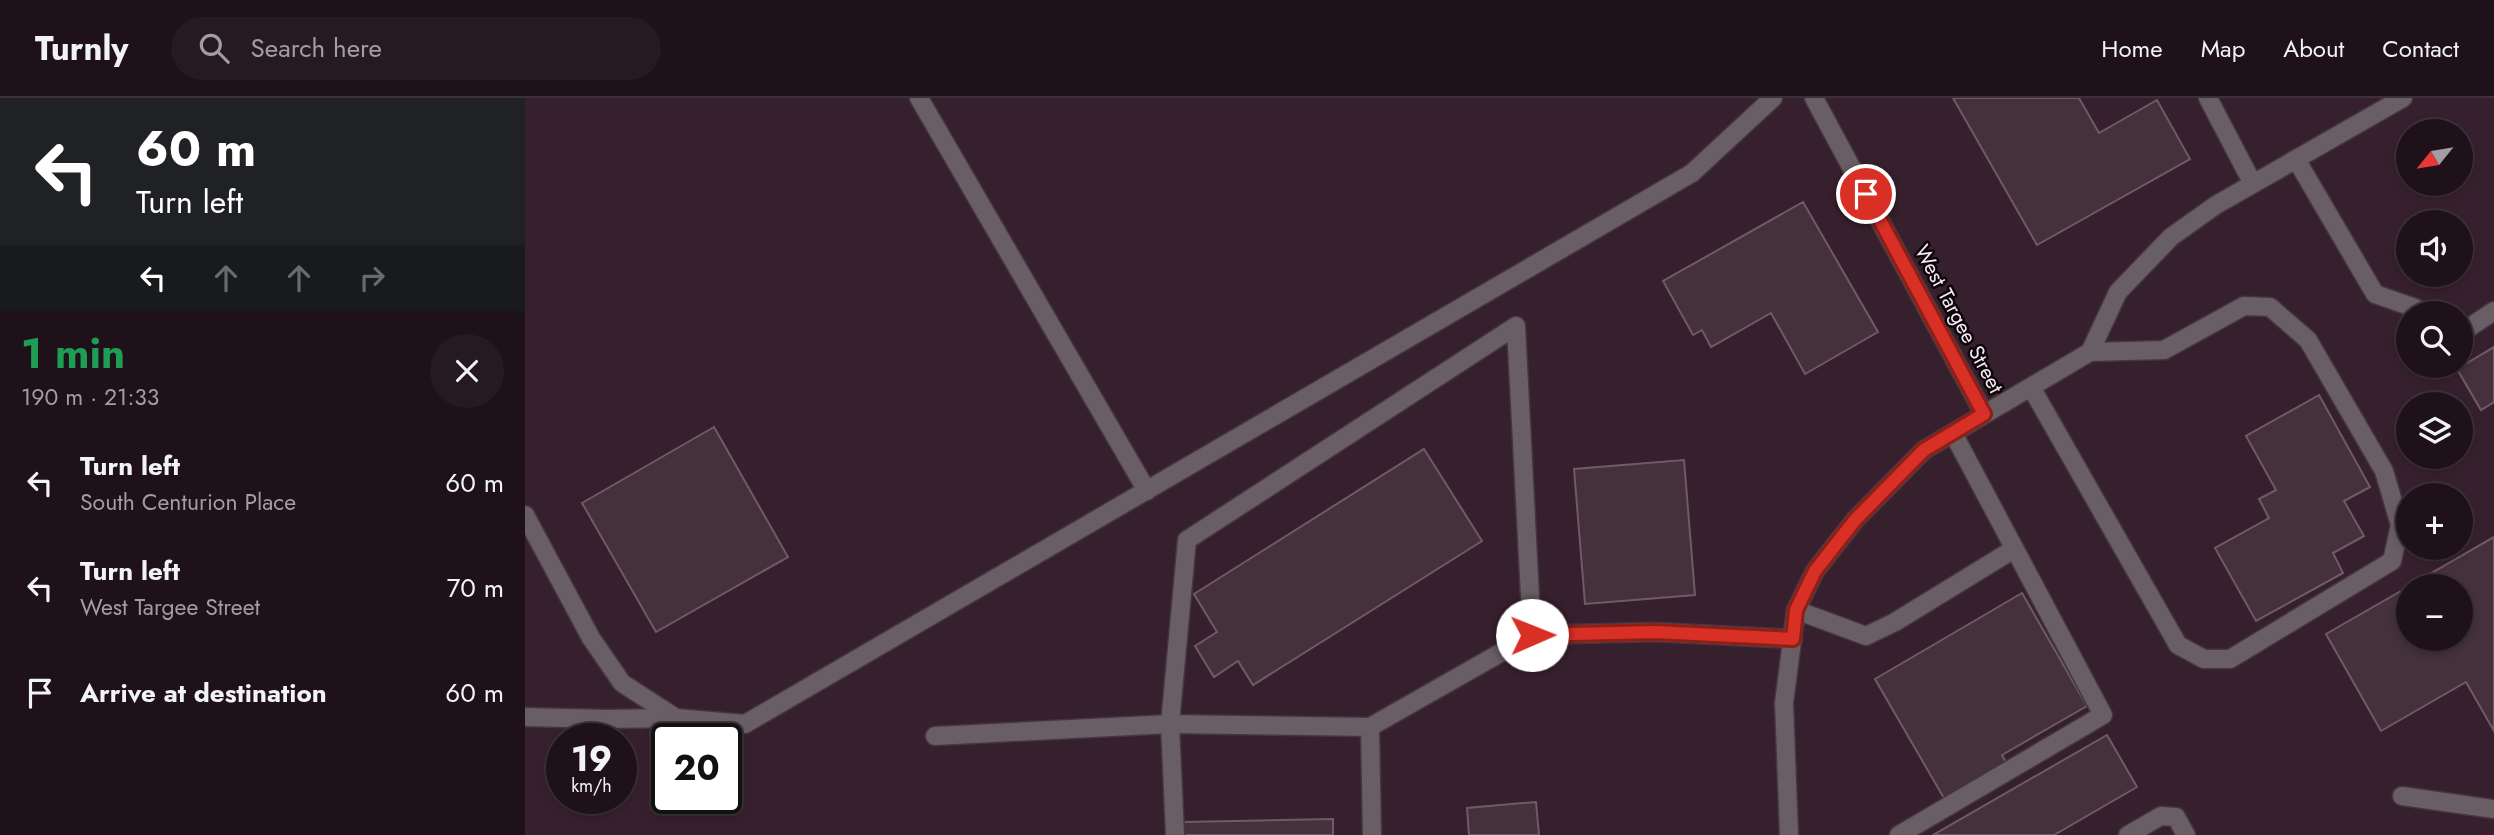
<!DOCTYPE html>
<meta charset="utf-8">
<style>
body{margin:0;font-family:Jost,sans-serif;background:#261a22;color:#f1f3f6;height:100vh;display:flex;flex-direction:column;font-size:26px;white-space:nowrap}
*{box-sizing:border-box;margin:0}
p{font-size:23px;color:#a19da2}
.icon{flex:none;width:38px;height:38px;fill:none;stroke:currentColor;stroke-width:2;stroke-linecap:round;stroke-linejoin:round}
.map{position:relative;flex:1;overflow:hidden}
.sheet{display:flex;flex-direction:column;background:#1e1119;width:525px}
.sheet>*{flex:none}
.top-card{background:#202124;color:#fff;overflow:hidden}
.needle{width:46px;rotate:240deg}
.controls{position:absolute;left:1871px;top:21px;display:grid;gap:14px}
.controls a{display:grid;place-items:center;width:77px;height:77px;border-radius:50%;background:#1e1119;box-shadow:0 4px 10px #0003,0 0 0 2px #3c3138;font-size:35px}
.speed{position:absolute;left:21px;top:625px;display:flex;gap:14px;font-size:35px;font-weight:700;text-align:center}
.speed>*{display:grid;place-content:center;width:91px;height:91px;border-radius:50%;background:#1e1119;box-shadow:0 4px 10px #0003,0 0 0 2px #3c3138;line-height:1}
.speed small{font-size:18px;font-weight:400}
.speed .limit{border:4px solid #111;border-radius:10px;background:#fff;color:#111}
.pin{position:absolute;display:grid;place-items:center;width:60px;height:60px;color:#fff;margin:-30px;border:4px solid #fff;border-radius:50%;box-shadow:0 2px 7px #0007}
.me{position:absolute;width:77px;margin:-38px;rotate:89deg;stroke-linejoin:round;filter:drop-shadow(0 0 5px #0008)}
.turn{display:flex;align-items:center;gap:24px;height:147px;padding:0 21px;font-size:32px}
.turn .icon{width:91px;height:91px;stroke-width:2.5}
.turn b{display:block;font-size:49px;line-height:60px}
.lanes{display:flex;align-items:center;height:66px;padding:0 21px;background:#0003;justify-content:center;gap:35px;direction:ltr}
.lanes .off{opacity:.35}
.round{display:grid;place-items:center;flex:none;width:74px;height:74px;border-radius:37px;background:#261a22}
.head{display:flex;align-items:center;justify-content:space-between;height:119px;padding:0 21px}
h1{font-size:42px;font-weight:700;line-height:52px;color:#1e9e55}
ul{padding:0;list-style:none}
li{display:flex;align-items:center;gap:21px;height:105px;padding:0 21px}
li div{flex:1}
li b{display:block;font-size:26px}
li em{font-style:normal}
header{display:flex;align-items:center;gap:42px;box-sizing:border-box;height:98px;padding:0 35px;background:#1e1119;border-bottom:2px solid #3c3138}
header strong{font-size:33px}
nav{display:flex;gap:38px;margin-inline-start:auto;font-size:24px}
.search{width:490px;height:63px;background:#261a22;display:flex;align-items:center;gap:18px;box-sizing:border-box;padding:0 24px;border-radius:38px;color:#a19da2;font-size:26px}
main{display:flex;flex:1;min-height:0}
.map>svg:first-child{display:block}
.built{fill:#37202d;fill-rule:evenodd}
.building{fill:#44313c;stroke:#6f5a65;stroke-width:2}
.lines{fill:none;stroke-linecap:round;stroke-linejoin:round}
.minor-casing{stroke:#45353e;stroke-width:21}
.minor{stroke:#685e63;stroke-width:18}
.route-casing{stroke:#8d1f18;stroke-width:18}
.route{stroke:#d93025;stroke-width:12}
.labels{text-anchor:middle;stroke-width:5;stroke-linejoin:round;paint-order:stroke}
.street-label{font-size:21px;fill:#f7ebf1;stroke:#0c0509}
</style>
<header>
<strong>Turnly</strong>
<div class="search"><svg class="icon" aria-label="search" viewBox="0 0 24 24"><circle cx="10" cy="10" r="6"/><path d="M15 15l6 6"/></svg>Search here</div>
<nav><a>Home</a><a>Map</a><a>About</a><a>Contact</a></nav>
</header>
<main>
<section class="sheet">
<div class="top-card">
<div class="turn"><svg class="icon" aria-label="left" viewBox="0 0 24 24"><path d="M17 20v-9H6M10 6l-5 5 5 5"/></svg><div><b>60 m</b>Turn left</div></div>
<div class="lanes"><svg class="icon" aria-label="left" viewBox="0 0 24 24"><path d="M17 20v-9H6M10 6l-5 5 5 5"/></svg><svg class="icon off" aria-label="ahead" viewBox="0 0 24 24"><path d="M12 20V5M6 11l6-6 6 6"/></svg><svg class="icon off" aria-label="ahead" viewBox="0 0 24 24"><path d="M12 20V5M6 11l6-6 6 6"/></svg><svg class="icon off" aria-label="right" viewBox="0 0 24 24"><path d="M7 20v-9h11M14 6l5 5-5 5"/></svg></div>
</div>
<div class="head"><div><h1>1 min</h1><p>190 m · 21:33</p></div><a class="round"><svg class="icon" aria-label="close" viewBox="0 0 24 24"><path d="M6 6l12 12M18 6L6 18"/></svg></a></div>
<ul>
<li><svg class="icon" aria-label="left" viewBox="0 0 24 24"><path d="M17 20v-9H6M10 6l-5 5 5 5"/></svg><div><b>Turn left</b><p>South Centurion Place</p></div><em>60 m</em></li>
<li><svg class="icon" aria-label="left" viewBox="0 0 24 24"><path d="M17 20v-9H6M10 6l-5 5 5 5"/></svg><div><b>Turn left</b><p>West Targee Street</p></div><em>70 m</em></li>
<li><svg class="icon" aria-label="arrive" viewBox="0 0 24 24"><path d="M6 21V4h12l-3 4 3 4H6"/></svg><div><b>Arrive at destination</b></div><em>60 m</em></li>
</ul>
</section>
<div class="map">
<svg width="1969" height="737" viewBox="0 0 1969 737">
<rect width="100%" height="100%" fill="#281721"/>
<path class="built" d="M0,0H1969V737H0ZM1883,33H1936V86H1883ZM1883,124H1936V177H1883ZM1883,215H1936V268H1883ZM1883,306H1936V359H1883ZM1883,397H1936V450H1883ZM1883,488H1936V541H1883ZM37,640H96V700H37ZM142,640H201V700H142Z"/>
<path class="building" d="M1428,0H1554L1574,35L1632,2L1665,61L1512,147Z
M1278,104L1353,234L1280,276L1246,215L1186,249L1177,232L1168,237L1138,183Z
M1969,249V304L1956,312L1932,271Z
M1794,297L1845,389L1819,403L1839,438L1808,455L1818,475L1731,523L1690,450L1744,420L1734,401L1751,392L1721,338Z
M189,329L263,459L131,534L57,405Z
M899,351L957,443L728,587L713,563L689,579L670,548L692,534L669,496Z
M1159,362L1170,497L1060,506L1049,371Z
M1969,439V633L1941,584L1856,633L1801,536L1883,489V541H1936V488H1884Z
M1497,495L1562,608L1477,657L1482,666L1420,702L1350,581Z
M1582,637L1612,689L1529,737H1408Z
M1011,704L1014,737H944L942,710Z
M808,721V737H659V724Z"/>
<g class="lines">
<g class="minor-casing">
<path id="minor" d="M394,0L622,393
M1289,0L1459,316
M1683,0L1728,86
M1771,61L1850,196L1890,210L1898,215
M1936,235L1969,213
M1565,254L1593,194L1646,139L1691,107L1878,0
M0,417L66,540L97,585L151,620
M1271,512L1341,538L1370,524L1489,451
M0,619L80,621L151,620L220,626L1167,75L1248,0
M845,629L847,737
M410,638L645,626L845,629L1007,537L1130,534L1268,541
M1877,698L1969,711
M650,737L645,626L662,442L991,228L1007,537
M1264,737L1259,605L1271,512L1290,473L1330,422L1399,352L1565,254L1639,252L1719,208L1745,209L1783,242L1859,373L1875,427L1867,463L1705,561H1679L1653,547L1506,289
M1374,737L1578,617L1428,335
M1603,737L1636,718L1651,719L1661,737"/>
</g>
<use href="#minor" class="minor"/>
</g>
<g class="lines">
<g class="route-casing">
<path id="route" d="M1007,537L1130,534L1268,541L1271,512L1290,473L1330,422L1399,352L1459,316L1341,96"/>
</g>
<use href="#route" class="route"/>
</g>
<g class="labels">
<g class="street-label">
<text transform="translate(1434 221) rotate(62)" y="7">West Targee Street</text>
</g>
</g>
</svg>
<div class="controls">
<a><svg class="needle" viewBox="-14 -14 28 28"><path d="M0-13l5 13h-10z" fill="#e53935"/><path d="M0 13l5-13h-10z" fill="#a19da2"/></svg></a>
<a><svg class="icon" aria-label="sound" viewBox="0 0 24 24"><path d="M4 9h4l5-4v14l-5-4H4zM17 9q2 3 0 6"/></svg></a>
<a><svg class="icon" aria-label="search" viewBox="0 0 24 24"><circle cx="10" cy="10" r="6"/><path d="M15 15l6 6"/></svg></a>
<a><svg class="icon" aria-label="layers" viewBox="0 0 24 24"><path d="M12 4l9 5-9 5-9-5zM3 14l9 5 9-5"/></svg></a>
<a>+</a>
<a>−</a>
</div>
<div class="speed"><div>19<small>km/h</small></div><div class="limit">20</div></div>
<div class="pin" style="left:1341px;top:96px;background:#d93025"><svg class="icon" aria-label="arrive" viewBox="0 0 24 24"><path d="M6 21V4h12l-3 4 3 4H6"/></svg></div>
<svg class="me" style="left:1007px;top:537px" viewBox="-20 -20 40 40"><circle r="19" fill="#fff"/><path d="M0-13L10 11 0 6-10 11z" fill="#d93025"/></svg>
</div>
</main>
